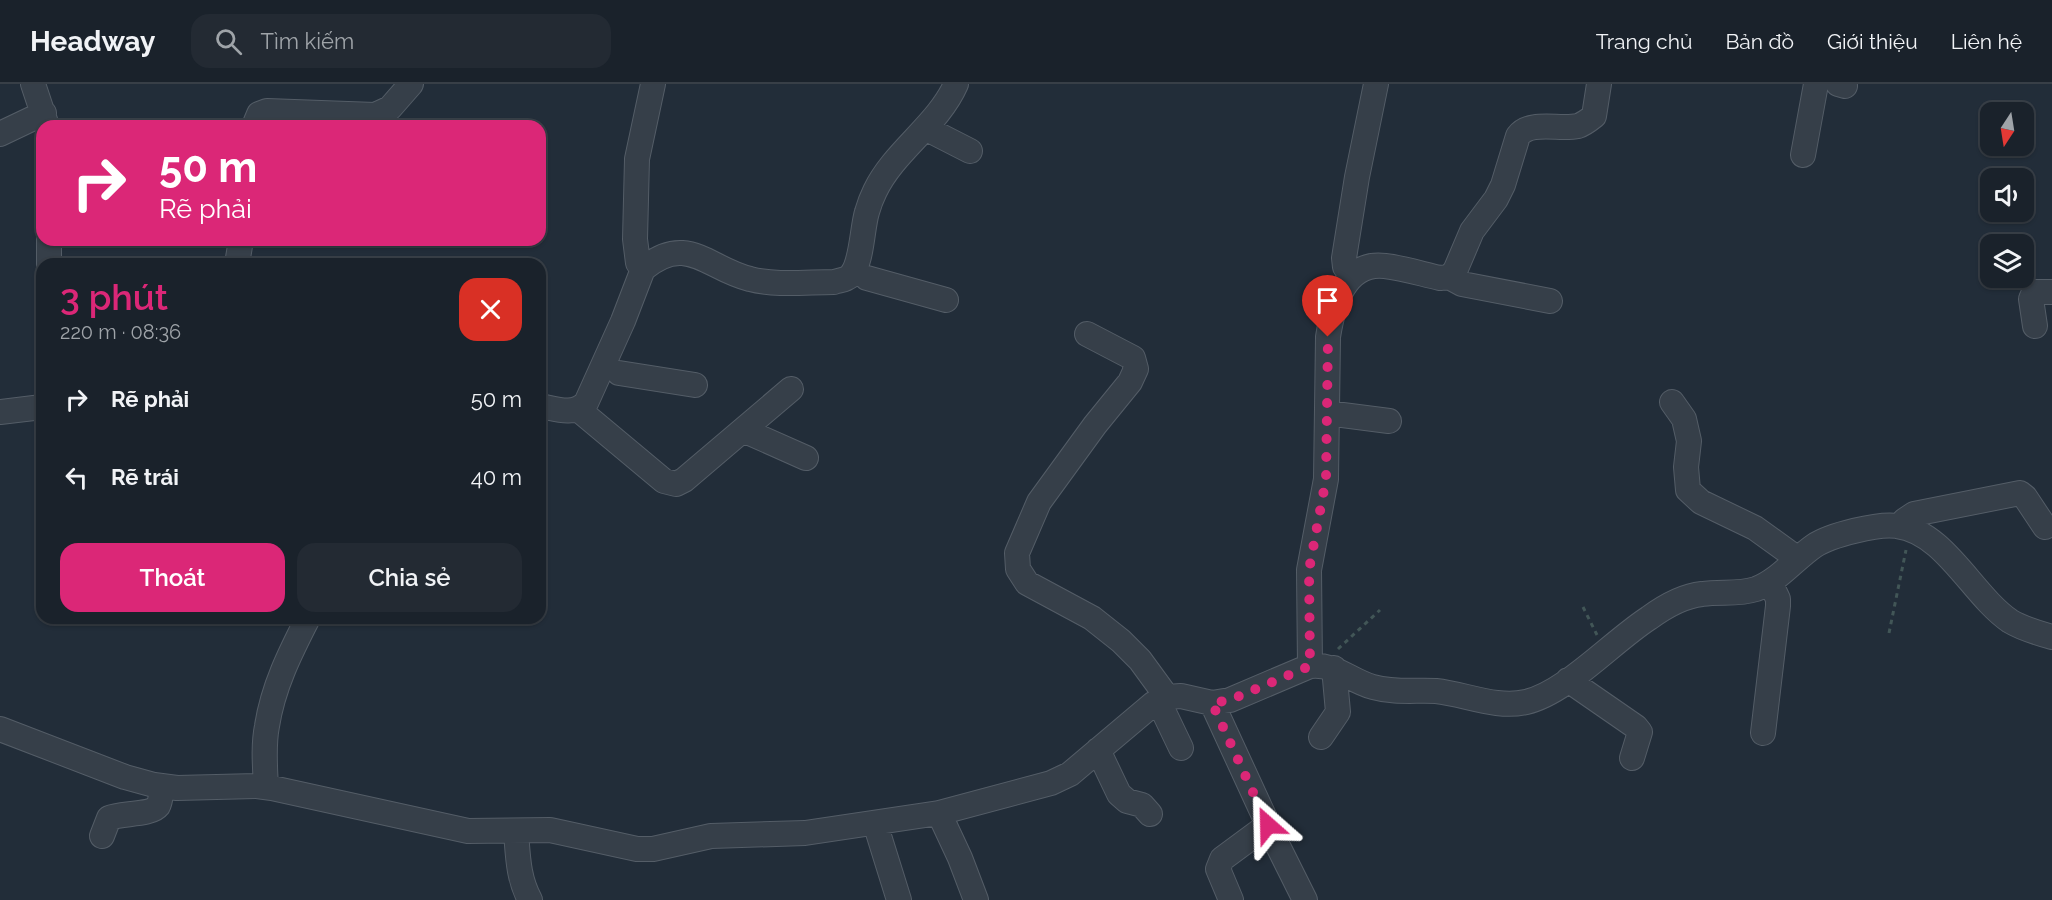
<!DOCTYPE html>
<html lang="vi">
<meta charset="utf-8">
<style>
body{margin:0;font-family:Raleway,sans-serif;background:#232a33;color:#f1f3f6;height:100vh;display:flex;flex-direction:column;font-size:22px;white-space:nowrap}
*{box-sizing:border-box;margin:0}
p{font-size:20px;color:#9fa4a9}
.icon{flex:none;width:33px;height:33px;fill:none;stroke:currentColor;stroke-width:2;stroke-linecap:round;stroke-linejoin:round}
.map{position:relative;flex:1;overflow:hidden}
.details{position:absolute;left:36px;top:174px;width:510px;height:366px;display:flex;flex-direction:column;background:#1a222b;border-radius:18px;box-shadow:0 2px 4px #0004,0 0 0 2px #383f47}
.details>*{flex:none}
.hud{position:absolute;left:36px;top:36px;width:510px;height:126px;border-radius:18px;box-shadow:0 2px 4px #0004,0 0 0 2px #383f47;background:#db2777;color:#fff;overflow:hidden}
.needle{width:39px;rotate:192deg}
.fabs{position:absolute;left:1980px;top:18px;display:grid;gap:12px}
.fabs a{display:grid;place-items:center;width:54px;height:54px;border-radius:12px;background:#1a222b;box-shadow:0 2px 4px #0004,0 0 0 2px #383f47;font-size:30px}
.pin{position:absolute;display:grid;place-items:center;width:51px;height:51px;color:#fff;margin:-62px -26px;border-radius:50% 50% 50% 0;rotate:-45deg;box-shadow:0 0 6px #0007}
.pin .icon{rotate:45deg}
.me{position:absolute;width:66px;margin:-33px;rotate:335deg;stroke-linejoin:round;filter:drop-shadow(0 0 4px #0008)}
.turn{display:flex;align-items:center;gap:21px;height:126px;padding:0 24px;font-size:27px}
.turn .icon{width:78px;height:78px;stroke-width:2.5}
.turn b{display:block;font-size:42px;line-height:51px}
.round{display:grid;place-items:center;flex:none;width:63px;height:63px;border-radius:18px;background:#232a33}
.head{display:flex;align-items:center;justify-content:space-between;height:102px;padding:0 24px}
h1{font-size:36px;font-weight:600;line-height:45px;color:#db2777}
.action{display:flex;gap:12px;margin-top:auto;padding:12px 24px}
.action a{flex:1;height:69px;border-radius:18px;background:#db2777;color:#fff;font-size:24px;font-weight:600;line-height:69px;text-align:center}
.action a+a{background:#232a33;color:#f1f3f6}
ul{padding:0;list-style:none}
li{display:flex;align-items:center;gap:18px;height:78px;padding:0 24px}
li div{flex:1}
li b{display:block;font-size:22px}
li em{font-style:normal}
header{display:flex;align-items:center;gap:36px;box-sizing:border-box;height:84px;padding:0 30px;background:#1a222b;border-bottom:2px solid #383f47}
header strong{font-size:28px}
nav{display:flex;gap:33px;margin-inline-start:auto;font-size:21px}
.search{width:420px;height:54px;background:#232a33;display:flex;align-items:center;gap:15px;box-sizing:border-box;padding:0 21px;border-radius:18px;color:#9fa4a9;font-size:22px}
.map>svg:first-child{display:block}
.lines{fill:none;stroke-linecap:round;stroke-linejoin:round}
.minor-casing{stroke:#545d67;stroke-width:26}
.path{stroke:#425657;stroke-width:3;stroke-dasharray:4.5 4.5;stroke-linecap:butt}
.minor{stroke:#363f49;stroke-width:24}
.route{stroke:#db2777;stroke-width:10;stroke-dasharray:0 18}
</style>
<header>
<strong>Headway</strong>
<div class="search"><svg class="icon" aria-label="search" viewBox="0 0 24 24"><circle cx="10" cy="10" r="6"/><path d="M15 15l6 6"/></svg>Tìm kiếm</div>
<nav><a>Trang chủ</a><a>Bản đồ</a><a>Giới thiệu</a><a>Liên hệ</a></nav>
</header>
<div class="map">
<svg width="2052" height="816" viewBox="0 0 2052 816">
<rect width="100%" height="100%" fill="#222d39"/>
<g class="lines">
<g class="minor-casing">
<path id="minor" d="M33,0L47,42
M1838,0L1845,2
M254,42L259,30L267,27L375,31L390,24L411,0
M925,44L970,67
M0,50L44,29
M1803,71L1816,0
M49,156V180
M237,180L241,156
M643,185L638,179L635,155L637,75L653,0
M1352,191L1345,183L1344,174L1357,93L1376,0
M1449,193L1462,200L1550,217
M867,194L946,216
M2035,242L2031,215L2034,208H2052
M1087,250L1133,274L1136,285L1130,298L1095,341L1039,418L1017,469L1018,485L1027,499L1092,534L1121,557L1140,576L1167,613
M619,289L695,301
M1672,318L1684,335L1689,357L1686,383L1688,406L1701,418L1755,444L1798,475
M540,322C557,325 572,332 586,319L623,237L643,185C687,148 708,185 750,195C776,202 807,198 834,198C840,196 847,196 851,191C862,179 862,144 867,128C869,121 872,113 875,107C894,67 938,41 956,0
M579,326L664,397L676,400L684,396L791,305
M0,328L42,323
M1327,329L1389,337
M743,346L806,374
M1899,442L1905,436L1914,430L2020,409L2025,413L2045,443
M1310,582L1309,486L1326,395L1328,253C1333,221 1345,177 1385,182C1403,184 1422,190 1440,194L1449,193L1455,187L1472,147L1496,115L1503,101L1518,52C1530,36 1559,46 1578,42C1584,40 1589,36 1594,32L1599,0
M1568,596L1636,643L1640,648L1632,674
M1159,618L1181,664
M1212,619L1276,758L1305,816
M0,645L125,693L154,701L177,704L257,702L272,704L468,747L550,746L637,765H653L711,752L805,749L939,729L1051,699L1070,690L1153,620L1167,613L1181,612L1212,619L1230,616L1310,582C1335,579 1350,597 1373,603C1394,609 1415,606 1436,607C1465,610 1497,625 1526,618C1566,609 1613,557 1649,534C1664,523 1683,512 1702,510C1720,507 1738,511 1756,505C1778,497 1795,475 1814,462C1830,451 1879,439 1897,442C1945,448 1972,511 2010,537C2023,545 2038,549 2052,553
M1763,649L1778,522V515L1770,498
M1321,653L1338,628L1334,584
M1098,666L1119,710L1127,717L1142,721L1150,730
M266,703C265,683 263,662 267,642C273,603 290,569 308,534
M939,729L960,774L976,816
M875,739L899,816
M516,748C518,772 518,794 530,816
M102,752L109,734C121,729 151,731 158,722C161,717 161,708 162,702
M1231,816L1218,785L1222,775L1268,741"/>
</g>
<path class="path" d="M1583,523L1597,551
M1889,549L1906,466
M1338,565L1380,526"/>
<use href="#minor" class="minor"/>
</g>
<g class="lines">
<path class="route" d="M1268,741L1212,619L1230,616L1310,582L1309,486L1326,395L1328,253"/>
</g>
</svg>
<div class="fabs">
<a><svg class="needle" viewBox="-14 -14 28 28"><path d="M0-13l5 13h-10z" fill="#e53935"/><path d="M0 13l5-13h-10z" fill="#9fa4a9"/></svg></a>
<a><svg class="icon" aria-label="sound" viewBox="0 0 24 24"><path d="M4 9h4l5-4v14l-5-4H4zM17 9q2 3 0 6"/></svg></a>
<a><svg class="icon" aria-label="layers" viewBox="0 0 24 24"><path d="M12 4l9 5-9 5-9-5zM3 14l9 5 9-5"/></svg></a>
</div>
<div class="pin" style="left:1328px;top:253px;background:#d93025"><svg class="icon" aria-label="arrive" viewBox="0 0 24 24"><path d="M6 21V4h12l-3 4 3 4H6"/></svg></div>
<svg class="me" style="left:1268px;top:741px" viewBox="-20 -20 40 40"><path d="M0-17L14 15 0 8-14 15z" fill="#db2777" stroke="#fff" stroke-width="4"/></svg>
<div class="hud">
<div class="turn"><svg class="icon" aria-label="right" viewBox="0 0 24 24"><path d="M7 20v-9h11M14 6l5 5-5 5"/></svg><div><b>50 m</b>Rẽ phải</div></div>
</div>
<section class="details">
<div class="head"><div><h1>3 phút</h1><p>220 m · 08:36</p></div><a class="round" style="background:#d93025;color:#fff"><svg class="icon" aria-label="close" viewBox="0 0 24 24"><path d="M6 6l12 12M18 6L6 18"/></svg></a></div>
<ul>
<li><svg class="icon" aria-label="right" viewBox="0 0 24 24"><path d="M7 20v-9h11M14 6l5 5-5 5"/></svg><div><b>Rẽ phải</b></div><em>50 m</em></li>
<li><svg class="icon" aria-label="left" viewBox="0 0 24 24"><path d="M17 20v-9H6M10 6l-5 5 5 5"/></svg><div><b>Rẽ trái</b></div><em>40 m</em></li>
</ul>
<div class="action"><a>Thoát</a><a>Chia sẻ</a></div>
</section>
</div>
